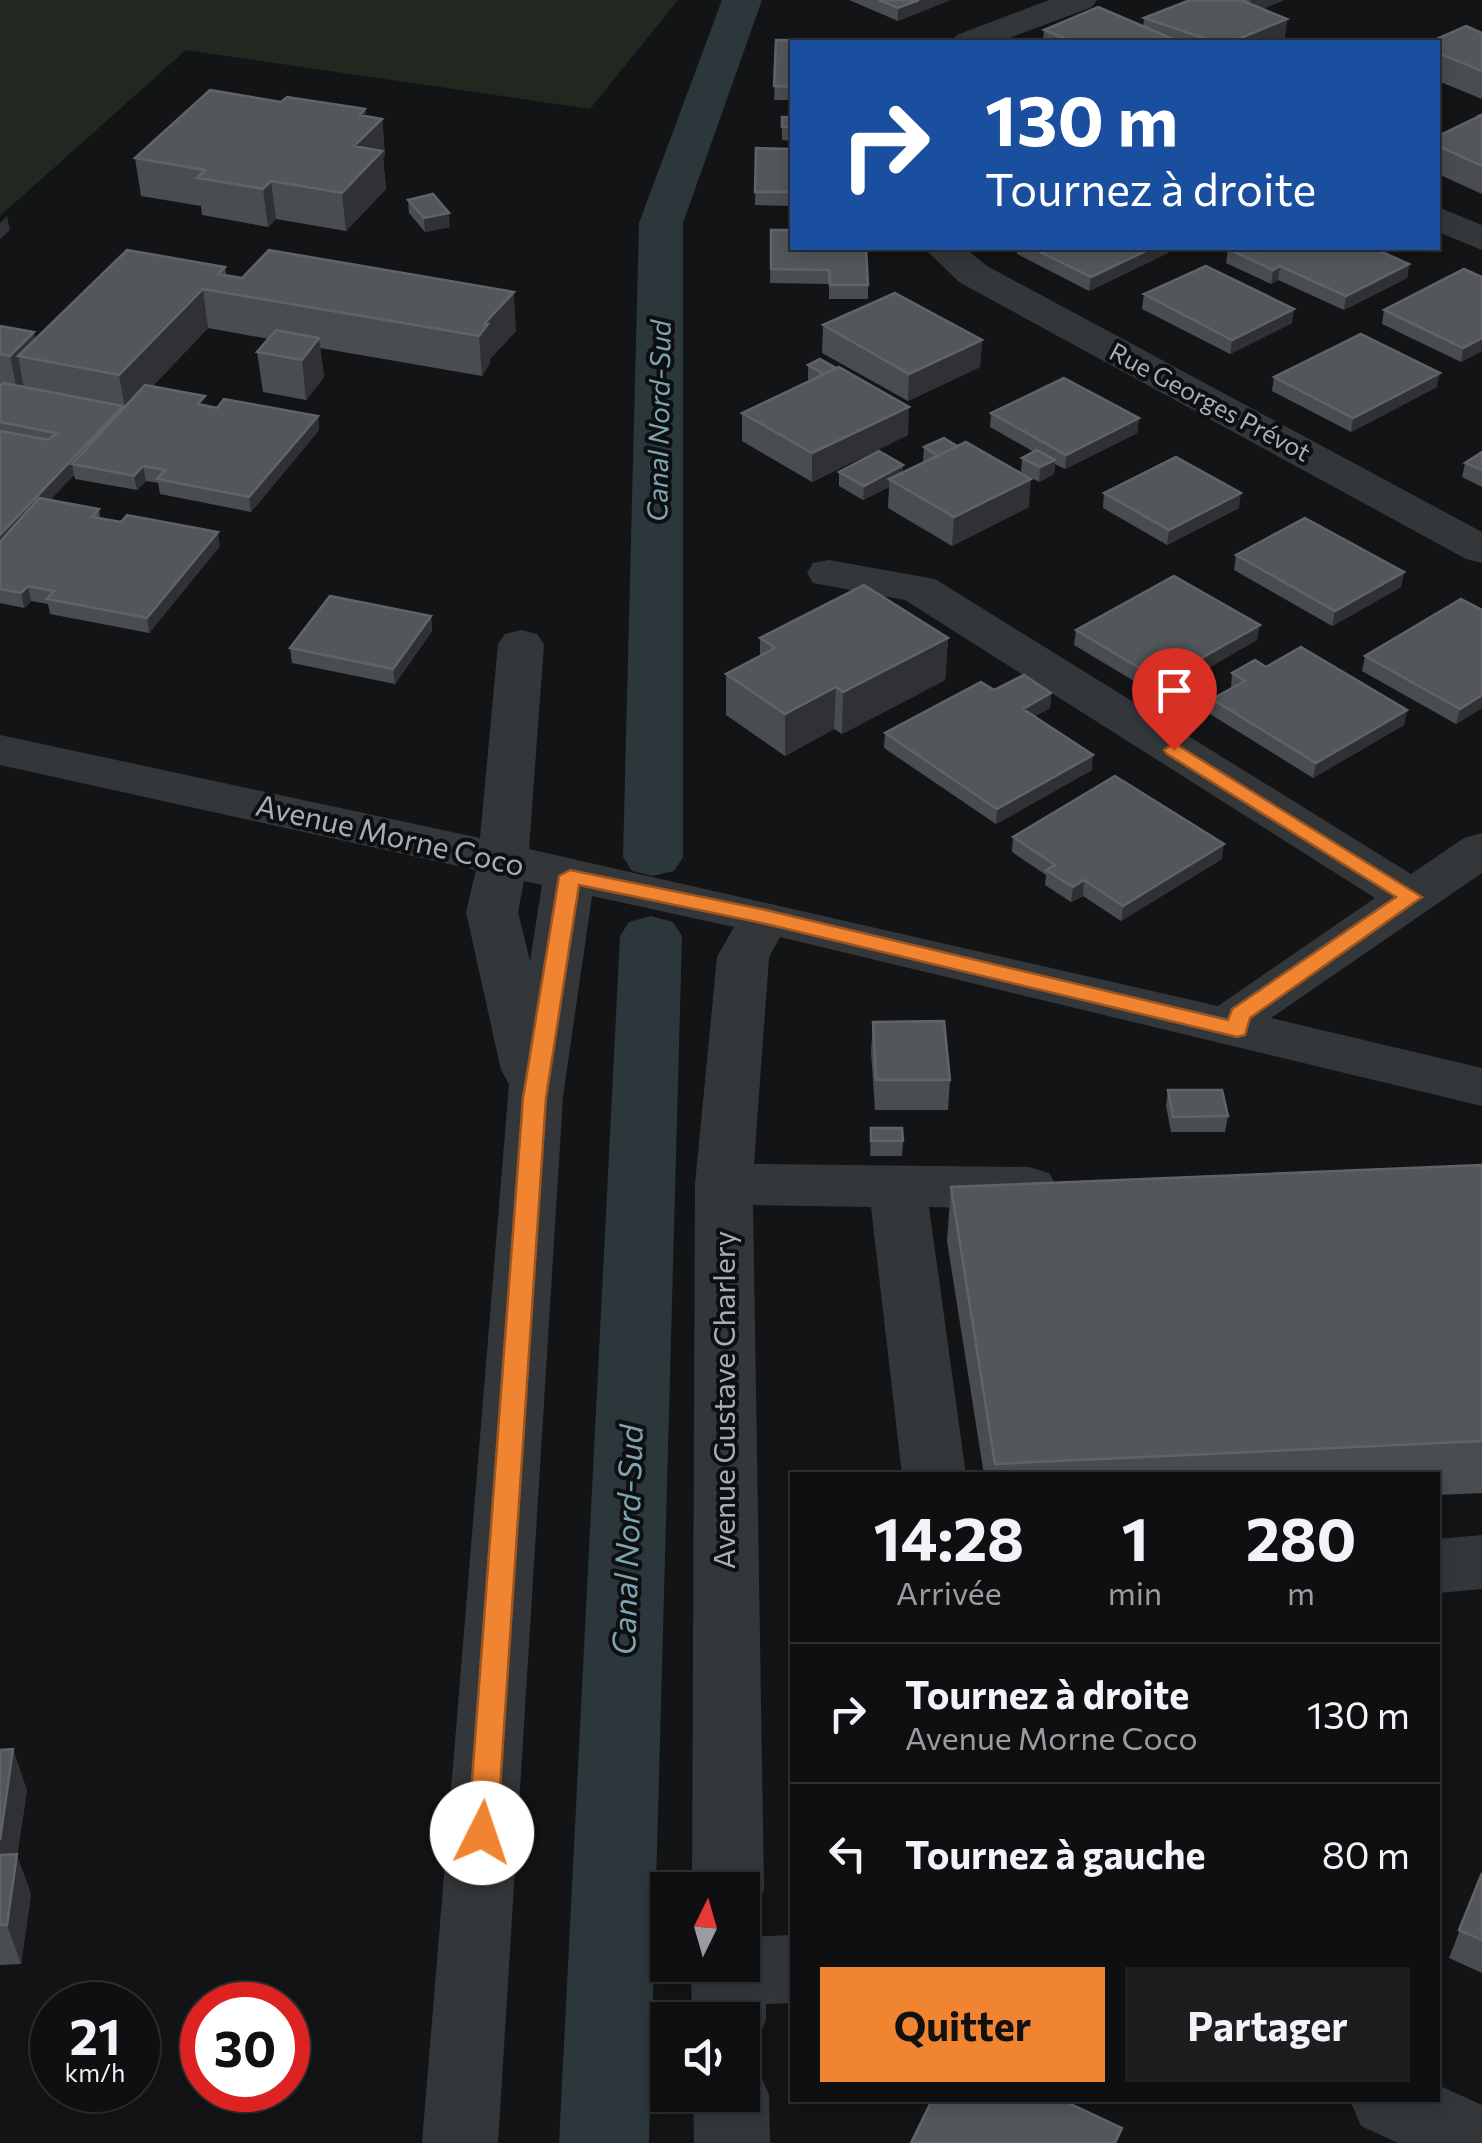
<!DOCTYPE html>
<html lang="fr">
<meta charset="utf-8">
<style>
body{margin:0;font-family:Commissioner,sans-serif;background:#1c1d1e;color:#f1f3f6;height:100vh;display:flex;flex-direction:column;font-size:38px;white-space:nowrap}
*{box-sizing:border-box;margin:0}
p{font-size:32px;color:#9b9c9f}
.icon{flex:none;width:55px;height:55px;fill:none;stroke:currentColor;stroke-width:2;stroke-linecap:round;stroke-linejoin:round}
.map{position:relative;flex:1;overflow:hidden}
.drawer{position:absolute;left:790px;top:1472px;width:650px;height:630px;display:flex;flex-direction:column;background:#0e0f10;border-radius:0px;box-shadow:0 5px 15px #0003,0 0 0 2px #2e2f30}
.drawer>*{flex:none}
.guide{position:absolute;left:790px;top:40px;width:650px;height:210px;border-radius:0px;box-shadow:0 5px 15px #0003,0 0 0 2px #2e2f30;background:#1a4fa0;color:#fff;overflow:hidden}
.needle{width:65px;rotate:5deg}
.fabs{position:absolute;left:650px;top:1872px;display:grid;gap:20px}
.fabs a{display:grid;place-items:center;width:110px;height:110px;border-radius:0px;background:#0e0f10;box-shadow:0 5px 15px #0003,0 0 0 2px #2e2f30;font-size:50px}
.speed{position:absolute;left:30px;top:1982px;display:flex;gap:20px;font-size:50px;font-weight:700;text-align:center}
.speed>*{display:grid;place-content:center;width:130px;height:130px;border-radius:50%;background:#0e0f10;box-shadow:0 5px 15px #0003,0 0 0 2px #2e2f30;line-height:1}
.speed small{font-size:25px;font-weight:400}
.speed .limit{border:15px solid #d22;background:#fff;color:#111}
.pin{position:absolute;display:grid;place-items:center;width:85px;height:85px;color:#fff;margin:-102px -42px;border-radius:50% 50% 50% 0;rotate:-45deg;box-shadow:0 0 10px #0007}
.pin .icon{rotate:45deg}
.me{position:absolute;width:110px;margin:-55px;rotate:4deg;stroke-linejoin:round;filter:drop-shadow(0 0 8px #0008)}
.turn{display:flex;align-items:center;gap:35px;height:210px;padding:0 30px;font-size:45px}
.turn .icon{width:130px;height:130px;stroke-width:2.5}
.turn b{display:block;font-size:70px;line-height:85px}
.eta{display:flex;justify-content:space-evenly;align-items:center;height:170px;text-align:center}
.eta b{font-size:60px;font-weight:700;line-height:70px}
.action{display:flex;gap:20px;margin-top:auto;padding:20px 30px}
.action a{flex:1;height:115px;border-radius:0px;background:#f18430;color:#111;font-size:40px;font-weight:700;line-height:115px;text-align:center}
.action a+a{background:#1c1d1e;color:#f1f3f6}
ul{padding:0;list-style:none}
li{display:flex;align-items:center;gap:30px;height:140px;padding:0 30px;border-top:2px solid #2e2f30}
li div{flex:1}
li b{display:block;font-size:38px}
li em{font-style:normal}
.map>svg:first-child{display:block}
.green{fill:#202820}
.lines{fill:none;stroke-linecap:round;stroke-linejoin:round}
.canal{fill:#2c373b;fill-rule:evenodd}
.minor{fill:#34373a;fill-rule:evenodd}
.wall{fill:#494c50}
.shaded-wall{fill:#2f3134}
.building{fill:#53575b;stroke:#606469;stroke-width:2.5}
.route{fill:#f18430;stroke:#9d561f;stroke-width:2.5}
.labels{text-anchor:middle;stroke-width:8;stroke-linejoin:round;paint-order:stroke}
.far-street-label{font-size:25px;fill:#a5aeb5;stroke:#0e0f10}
.far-water-label{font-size:28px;font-style:italic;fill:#7ca4b1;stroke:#0e0f10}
.street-label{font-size:30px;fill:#a5aeb5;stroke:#0e0f10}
.water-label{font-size:32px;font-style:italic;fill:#7ca4b1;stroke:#0e0f10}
</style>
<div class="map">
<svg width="1482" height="2143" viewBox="0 0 1482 2143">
<rect width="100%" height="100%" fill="#131415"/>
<path class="green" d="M0,0H678L590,109L186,50L0,216Z"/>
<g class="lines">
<path class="canal" d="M722,0H762L683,223V857L674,871L653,876L632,871L623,857L639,223Z
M651,916L673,922L682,936L649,2143H559L620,936L629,922Z"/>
<path class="minor" d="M1049,0H1097L1092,7L999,42H952L957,35Z
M1438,207L1482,225V250L1438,232Z
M924,248H965L987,266L1482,532V563L1466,559L959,282Z
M829,560L935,579L1411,874L1464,838L1482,833V873L1271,1018L1482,1068V1106L780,937L769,957L754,1164L1029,1167L1049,1173L1058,1188L1049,1203L1029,1209L929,1207L966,1475H902L871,1207L753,1205L764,1890L753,1913L742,1917V1890H692L695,1184L717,957L734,927L592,896L563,1097L498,2143H422L509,1084L501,1070L466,912L476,870L0,765V735L480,838L498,644L505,634L521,630L537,634L544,644L529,849L1218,1006L1375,898L905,600L813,583L807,573L813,563ZM524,881L542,885L530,961L518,912Z
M1482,1535V1589L1438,1593V1539Z
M792,1935V2003L766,2004V2020L755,2045L742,2050V2020H692L691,1965H742V1937Z
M742,2063L758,2069L769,2095L770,2143H694L693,2095H742Z
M1438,2085L1482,2105V2143H1398L1361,2126L1350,2100H1438Z"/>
</g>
<path class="wall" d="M849,0H950L898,21Z
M1190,0H1284L1262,9L1287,19L1284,42H1043L1044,30L1143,27L1144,18Z
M1482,33V99L1438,81V42Z
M776,40L792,42V100H774Z
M281,102L365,109L366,116L382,119L385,156L383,158L386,189L346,231L276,219L268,227L202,215L201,206L141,196L135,158Z
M1482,113V194L1438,174V136L1477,118V115Z
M782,117H792V141L782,140Z
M756,148L792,149V206L755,205Z
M408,200L450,227L425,232L409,213Z
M771,230L868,285V299H829V284L770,283Z
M1017,248H1169L1168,253L1089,291L1017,254Z
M1211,248H1252L1259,251L1409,264L1407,278L1344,310L1278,280L1271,284L1226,263L1228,249L1221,252Z
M225,267L226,275L516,331L490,359V363L482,376L320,348L324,377L306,400L263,392L257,352L269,339L208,328L152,387L206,406L217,408L318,416L319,430L251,512L160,494L158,483L146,481L137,490L75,479L74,475L50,500L99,509L100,519L220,546L149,633L50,614L48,604L31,601L24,608L0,603V326L34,332L35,339Z
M1482,277V351L1461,362L1382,324L1384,310Z
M1144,294L1292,323L1230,354L1142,309Z
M823,325L982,340L980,367L908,401L822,353Z
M820,359L908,435L812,482L742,441V413L810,381L808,379V365Z
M1274,377L1437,387L1351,432L1272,391Z
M991,413L1139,418L1137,433L1065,469L1055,464L1054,474L1039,482L1021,472L1022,458L1034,452L990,427Z
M924,447L1029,507L952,546L888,508L889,487L863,500L839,486V472L903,465V473L925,462L923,461Z
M1482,452V487L1462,477L1465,463Z
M1104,493L1239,508L1167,545L1103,508Z
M1236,555L1404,572L1401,587L1332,626L1234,570Z
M1482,610V708L1456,724L1362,671L1365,656Z
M431,616L432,631L395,684L292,663L290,648Z
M1076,630L1257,640L1159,696L1074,645Z
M760,638H948L945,680L842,734L834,729L785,756L726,715V674L760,656Z
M1266,667L1407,710L1404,725L1313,778L1210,714L1212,699L1231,689L1232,673Z
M994,690L1051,693L1050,708L1035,716L1092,770L996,824L884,748L885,733Z
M1013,837L1222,859L1121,921L1083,896L1071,902L1045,885L1046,875L1012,852Z
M873,1022L950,1080L948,1110H875L871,1052Z
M1168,1090L1228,1116L1225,1132H1171L1166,1106Z
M871,1128L903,1141L902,1156H870Z
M1482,1165V1493L1438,1495V1475H984L947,1241L951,1187Z
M0,1750L27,1790L17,1856L31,1894L21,1964L0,1965Z
M1482,1873V1973L1449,1958Z"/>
<path class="shaded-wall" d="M919,0H950L898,21V8Z
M1250,0H1284L1248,15Z
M1287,19L1284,42H1231Z
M365,109L368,133L382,119L385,156L383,158L386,189L346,231L342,193L354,146L360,115Z
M271,181L276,219L268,227L263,189Z
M449,213L450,227L425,232L424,218Z
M7,216L10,230L0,239V223Z
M1152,248H1169L1168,253L1089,291L1091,277Z
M1409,264L1407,278L1344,310L1346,296Z
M1280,266L1278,280L1271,284L1273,270Z
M203,289L208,328L126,414L119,375Z
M514,292L516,331L490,359V363L482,376L479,336L484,324Z
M1294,309L1292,323L1230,354L1232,340Z
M34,332L40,360L18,356L24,389L18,395L10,356Z
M319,338L324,377L306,400L302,360Z
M1482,338V351L1461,362L1463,348Z
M982,340L980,367L908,401L909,374Z
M1440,373L1437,387L1351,432L1353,418Z
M123,406L126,420L72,464L74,475L0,553V535Z
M909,407L908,435L812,482V453Z
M318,416L319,430L251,512L249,497Z
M1139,418L1137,433L1065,469L1066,455Z
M1055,460L1054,474L1039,482L1040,467Z
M903,465V480L889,479V487L863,500L864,486Z
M143,466L146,481L137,490L134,476Z
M1031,479L1029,507L952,546L954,517Z
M1241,493L1239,508L1167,545L1169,530Z
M218,532L220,546L149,633L147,618Z
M1404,572L1401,587L1332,626L1335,611Z
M28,586L31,601L24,608L21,593Z
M431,616L432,631L395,684L393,669Z
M1260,625L1257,640L1159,696L1161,681Z
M948,638L945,680L842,734L843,692Z
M836,687L834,729L785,756V714Z
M1051,693L1050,708L1021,724L1023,709Z
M1482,695V708L1456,724L1460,709Z
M1407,710L1404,725L1313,778L1316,763Z
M1093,755L1092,770L996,824L997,809Z
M1224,844L1222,859L1121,921L1123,906Z
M1084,880L1083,896L1071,902L1073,887Z
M13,1749L27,1790L17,1856L31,1894L21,1964L7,1925L0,1862V1840Z"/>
<path class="building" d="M879,0H919L898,8Z
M1190,0H1241L1287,19L1231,42H1215L1144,18Z
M1098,7L1173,39L1165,42H1073L1044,30Z
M1466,26L1482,33V71L1438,53V42H1430Z
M776,40L871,41V42H792V87L774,86Z
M210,90L281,102L287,97L365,109L360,115L382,119L354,146L382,151L342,193L271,181L263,189L197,178L205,170L135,158Z
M1482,115V166L1438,146V136Z
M782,117H792V127H782Z
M756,148L792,149V192H755Z
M433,194L449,213L424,218L408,200Z
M771,230H792V248H866L868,285H830L829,270L771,269Z
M1032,248H1152L1091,277Z
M1231,248H1252L1259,251L1265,248H1373L1409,264L1346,296L1280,266L1273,270L1228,249Z
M127,250L225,267L218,274L242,278L269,250L514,292L484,324H488L479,336L203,289L119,375L18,356Z
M1206,266L1294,309L1232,340L1144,294Z
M1464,269L1482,277V338L1463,348L1384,310Z
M895,293L982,340L909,374L823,325Z
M0,326L34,332L10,356L0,354Z
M276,330L319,338L302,360L257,352Z
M1361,334L1440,373L1353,418L1274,377Z
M820,359L836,368L824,374L808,365Z
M839,367L909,407L812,453L742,413Z
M1064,378L1139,418L1066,455L991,413Z
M3,383L123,406L0,535V431L49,440L56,433L0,422V386Z
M145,385L205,396L198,404L217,408L224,399L318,416L249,497L157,479L165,470L143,466L134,476L72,464Z
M944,438L957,446L938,456L924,447Z
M966,442L1031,479L954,517L889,479Z
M1037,450L1055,460L1040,467L1022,458Z
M879,451L903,465L864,486L839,472Z
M1482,452V470L1465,463Z
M1176,457L1241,493L1169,530L1104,493Z
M39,498L99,509L92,517L121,522L127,515L218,532L147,618L47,599L54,591L28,586L21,593L0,589V542Z
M1305,518L1404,572L1335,611L1236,555Z
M1174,576L1260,625L1161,681L1076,630Z
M864,585L948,638L843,692L836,687L785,714L726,674L775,648L760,638Z
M330,596L431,616L393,669L290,648Z
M1461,599L1482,610V695L1460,709L1365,656Z
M1301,647L1407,710L1316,763L1212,699L1245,681L1232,673L1255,660L1266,667Z
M1024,675L1051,693L1023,709L1093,755L997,809L885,733L981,682L994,690Z
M1115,776L1224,844L1123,906L1084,880L1073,887L1046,870L1055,865L1013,837Z
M944,1021L950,1080H876L873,1022Z
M1168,1090H1222L1228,1116L1173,1117Z
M871,1128H902L903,1141H871Z
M1482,1165V1441L995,1464L951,1187Z
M13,1749L0,1840V1750Z
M17,1854L7,1925H0V1855Z
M1482,1873V1940L1459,1930Z
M932,2100H1062L1122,2128L1115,2143H911Z"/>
<path class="route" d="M1174,743L1422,897L1250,1018L1245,1035L1237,1037L766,924L579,885L546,1098L497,1833L493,1842L482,1846L472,1842L468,1833L523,1098L559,876L570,870L766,910L1228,1020L1232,1009L1396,897L1167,754L1164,750Z"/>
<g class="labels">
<g class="far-street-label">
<text transform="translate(1210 402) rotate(28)" y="9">Rue Georges Prévot</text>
</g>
<g class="far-water-label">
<text transform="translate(659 421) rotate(-89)" y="10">Canal Nord-Sud</text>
</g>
<g class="street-label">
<text transform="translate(390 836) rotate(13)" y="10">Avenue Morne Coco</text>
<text transform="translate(725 1400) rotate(-90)" y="10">Avenue Gustave Charlery</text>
</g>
<g class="water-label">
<text transform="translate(628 1540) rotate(-88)" y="11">Canal Nord-Sud</text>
</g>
</g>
</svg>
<div class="fabs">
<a><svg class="needle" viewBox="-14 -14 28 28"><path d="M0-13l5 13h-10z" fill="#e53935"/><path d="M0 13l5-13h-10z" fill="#9b9c9f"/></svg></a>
<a><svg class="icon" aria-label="sound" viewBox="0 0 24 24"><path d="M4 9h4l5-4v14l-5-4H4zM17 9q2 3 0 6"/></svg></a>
</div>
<div class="speed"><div>21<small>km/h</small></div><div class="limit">30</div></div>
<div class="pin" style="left:1174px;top:750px;background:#d93025"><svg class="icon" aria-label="arrive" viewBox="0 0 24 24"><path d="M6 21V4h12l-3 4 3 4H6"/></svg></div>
<svg class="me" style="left:482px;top:1833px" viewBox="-20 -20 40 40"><circle r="19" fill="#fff"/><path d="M0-13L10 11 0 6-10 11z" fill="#f18430"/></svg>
<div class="guide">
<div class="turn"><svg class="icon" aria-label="right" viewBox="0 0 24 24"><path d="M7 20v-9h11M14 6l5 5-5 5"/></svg><div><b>130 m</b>Tournez à droite</div></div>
</div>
<section class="drawer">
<div class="eta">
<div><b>14:28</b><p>Arrivée</p></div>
<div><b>1</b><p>min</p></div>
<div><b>280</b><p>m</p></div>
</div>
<ul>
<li><svg class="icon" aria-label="right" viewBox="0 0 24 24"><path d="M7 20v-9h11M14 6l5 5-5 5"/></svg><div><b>Tournez à droite</b><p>Avenue Morne Coco</p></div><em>130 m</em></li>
<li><svg class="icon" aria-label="left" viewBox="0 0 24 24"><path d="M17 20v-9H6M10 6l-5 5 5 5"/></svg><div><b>Tournez à gauche</b></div><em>80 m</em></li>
</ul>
<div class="action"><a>Quitter</a><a>Partager</a></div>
</section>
</div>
